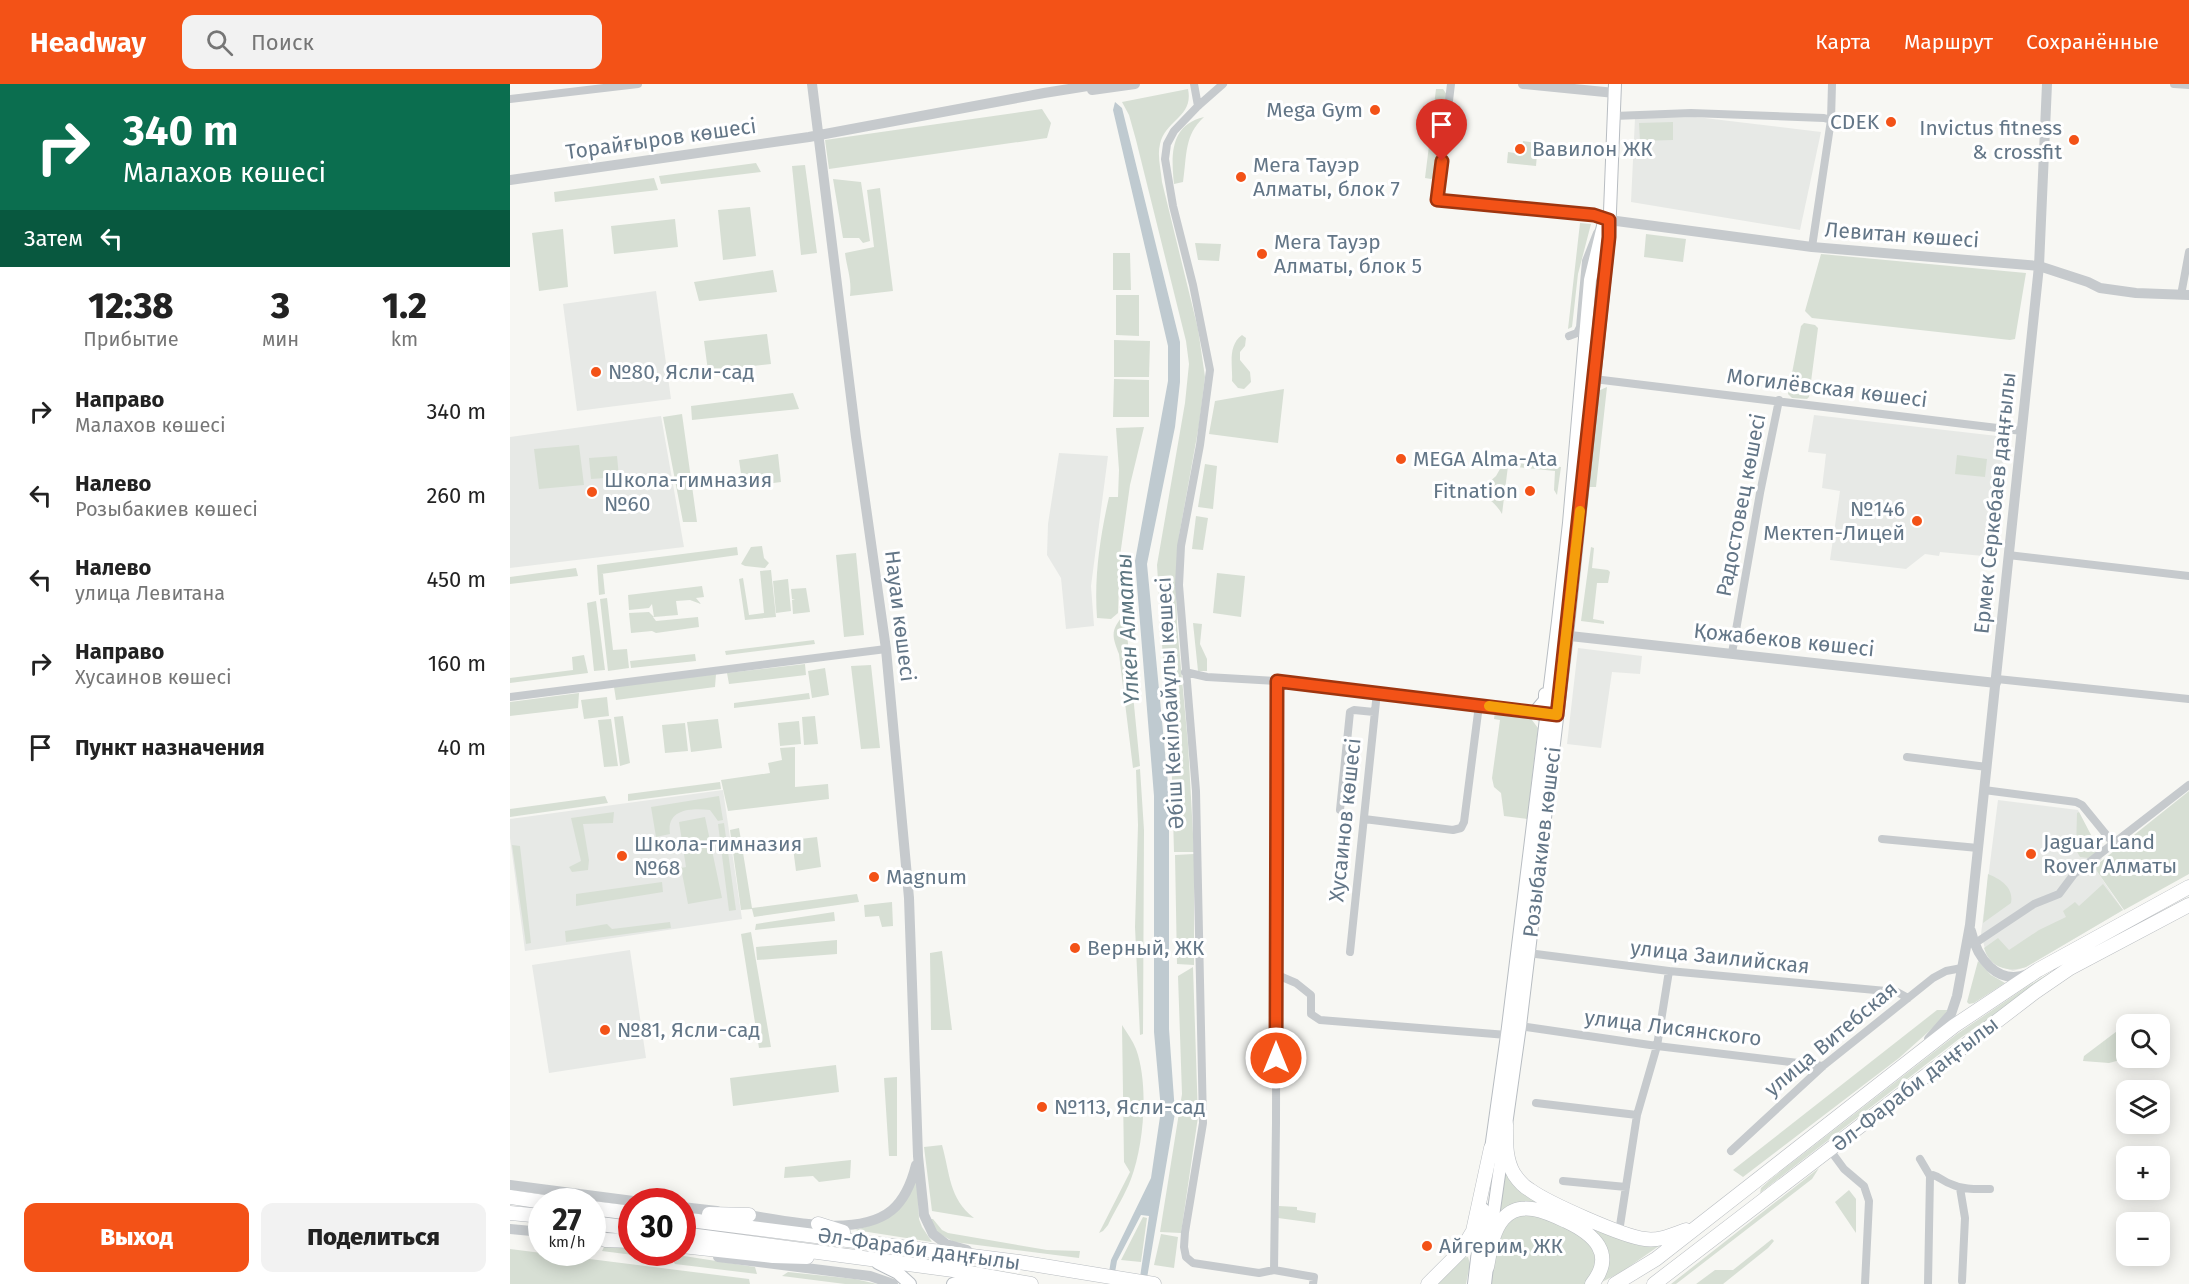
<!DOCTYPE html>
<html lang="ru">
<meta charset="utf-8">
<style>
body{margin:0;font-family:"Fira Sans",sans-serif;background:#f2f2f2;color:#222;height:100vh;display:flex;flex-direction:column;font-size:22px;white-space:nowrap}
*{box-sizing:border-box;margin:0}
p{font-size:20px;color:#767676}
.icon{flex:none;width:33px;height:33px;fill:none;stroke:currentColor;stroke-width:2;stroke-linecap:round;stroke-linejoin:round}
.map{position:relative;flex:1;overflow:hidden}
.sheet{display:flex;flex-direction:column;background:#fff;width:510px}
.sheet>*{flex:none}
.banner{background:#0b6e4f;color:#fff;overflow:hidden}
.controls{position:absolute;left:1606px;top:930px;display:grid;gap:12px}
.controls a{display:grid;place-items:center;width:54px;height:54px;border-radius:12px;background:#fff;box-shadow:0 3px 15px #0003;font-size:30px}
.speed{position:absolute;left:18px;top:1104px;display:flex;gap:12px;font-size:30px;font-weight:700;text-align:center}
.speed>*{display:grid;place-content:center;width:78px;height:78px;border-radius:50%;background:#fff;box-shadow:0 3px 15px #0003;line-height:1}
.speed small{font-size:15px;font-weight:400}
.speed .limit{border:9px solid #d22;background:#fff;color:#111}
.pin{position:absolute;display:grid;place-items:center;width:51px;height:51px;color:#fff;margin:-62px -26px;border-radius:50% 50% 50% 0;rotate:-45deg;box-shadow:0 0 6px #0007}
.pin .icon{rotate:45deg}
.me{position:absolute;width:66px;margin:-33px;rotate:0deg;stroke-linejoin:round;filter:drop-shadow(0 0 4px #0008)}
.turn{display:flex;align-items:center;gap:21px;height:126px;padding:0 24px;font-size:27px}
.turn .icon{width:78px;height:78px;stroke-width:2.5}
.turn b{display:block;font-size:42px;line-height:51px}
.then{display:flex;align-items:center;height:57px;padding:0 24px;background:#0003;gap:12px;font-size:22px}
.eta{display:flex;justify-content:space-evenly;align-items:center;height:102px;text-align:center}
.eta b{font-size:36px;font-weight:800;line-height:42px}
.action{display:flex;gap:12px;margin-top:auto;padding:12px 24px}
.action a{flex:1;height:69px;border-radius:12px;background:#f35217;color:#fff;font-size:24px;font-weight:800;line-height:69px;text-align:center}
.action a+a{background:#f2f2f2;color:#222}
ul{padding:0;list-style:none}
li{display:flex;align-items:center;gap:18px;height:84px;padding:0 24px}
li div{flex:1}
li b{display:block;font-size:22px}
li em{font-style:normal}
header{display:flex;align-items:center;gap:36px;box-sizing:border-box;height:84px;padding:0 30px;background:#f35217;color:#fff}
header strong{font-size:28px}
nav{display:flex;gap:33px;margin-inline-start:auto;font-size:21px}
.search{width:420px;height:54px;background:#f2f2f2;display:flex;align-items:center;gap:15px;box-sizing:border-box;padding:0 21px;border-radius:12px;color:#767676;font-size:22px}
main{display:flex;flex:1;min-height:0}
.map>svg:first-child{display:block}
.built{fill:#e7e9e6}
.green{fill:#d7dfd4}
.water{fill:#bfcad0}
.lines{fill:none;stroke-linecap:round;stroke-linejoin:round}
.secondary-casing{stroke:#b8bdc2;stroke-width:14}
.primary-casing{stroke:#b9bdc1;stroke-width:15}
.minor{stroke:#c6cacd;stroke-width:8}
.tertiary{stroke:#c6cacd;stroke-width:10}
.secondary{stroke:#fff;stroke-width:12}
.primary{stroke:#fff;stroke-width:14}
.route-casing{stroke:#9e350f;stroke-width:15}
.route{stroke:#f35217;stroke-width:10}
.slow{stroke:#f59e0b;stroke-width:10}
.poi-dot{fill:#f35217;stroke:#fff;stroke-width:2}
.labels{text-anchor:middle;stroke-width:6;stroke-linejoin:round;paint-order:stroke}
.poi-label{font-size:21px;fill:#637687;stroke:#fff;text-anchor:start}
.street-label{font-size:21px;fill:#637687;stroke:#fff}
.water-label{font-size:22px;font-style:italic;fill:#5f7883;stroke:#fff}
</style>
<header>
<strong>Headway</strong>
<div class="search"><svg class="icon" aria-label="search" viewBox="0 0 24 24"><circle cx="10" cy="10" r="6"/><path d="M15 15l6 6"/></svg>Поиск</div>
<nav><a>Карта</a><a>Маршрут</a><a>Сохранённые</a></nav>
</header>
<main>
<section class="sheet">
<div class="banner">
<div class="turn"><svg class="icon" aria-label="right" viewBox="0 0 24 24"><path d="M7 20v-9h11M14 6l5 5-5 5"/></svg><div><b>340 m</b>Малахов көшесі</div></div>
<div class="then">Затем<svg class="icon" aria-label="left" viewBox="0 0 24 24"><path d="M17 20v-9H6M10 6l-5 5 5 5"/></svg></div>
</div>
<div class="eta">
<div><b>12:38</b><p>Прибытие</p></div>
<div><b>3</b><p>мин</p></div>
<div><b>1.2</b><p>km</p></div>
</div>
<ul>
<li><svg class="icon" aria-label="right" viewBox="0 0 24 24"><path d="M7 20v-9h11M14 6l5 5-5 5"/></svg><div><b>Направо</b><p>Малахов көшесі</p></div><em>340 m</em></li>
<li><svg class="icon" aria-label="left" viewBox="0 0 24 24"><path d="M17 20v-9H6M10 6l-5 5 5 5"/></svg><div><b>Налево</b><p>Розыбакиев көшесі</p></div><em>260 m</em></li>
<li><svg class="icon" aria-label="left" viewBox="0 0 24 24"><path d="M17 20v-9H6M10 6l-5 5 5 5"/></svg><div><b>Налево</b><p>улица Левитана</p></div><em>450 m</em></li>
<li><svg class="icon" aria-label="right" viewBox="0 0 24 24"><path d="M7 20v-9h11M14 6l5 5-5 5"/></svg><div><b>Направо</b><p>Хусаинов көшесі</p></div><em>160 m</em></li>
<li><svg class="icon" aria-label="arrive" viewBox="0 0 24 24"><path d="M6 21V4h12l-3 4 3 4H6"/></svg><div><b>Пункт назначения</b></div><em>40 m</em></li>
</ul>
<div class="action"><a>Выход</a><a>Поделиться</a></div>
</section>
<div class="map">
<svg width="1679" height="1200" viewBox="0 0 1679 1200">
<rect width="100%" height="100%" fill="#f7f7f3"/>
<path class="built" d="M1186,33L1311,48L1290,146L1121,118L1125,34Z
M146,207L161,315L67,327L53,220Z
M1304,331L1496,353L1484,473L1430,468L1429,472L1415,470L1396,485L1320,476L1330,407L1312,404L1316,370L1298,368Z
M151,332L174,463L0,484V353Z
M549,369L598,372L581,502L584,542L556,545L551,494L537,471L538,440Z
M1068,564L1132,572L1130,590L1102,588L1091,664L1057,660Z
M213,706L232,835L15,867L0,754V735Z
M1488,716L1568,726L1592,775L1584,783L1613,826L1516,883L1503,887L1486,881L1477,872L1471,850Z
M120,866L136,974L39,989L22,881Z"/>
<path class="green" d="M678,5C684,33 655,36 650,60C647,72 651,86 652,98L688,245L695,293L689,341L669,452L666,498L667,541L678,660L684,768H664L661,659L654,591L647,481L675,319L679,280L676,257L626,56L619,31L612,18Z
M926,5H933L937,11L926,92L921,95L915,94Z
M532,25L541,39L537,54L319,85L315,56Z
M694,33C674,51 677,72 673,98L664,100C661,71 660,41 694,33Z
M1163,38V56L1130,57L1129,39Z
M1013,57L1028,59L1026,82L997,79L998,68L1011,70Z
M246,79L251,88L151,100L149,92Z
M295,81L307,169L291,171L282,82Z
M144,94L148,106L45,118L44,108Z
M323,95L351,98L360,157L353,159L349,154H333Z
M370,104L383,207L340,212C342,195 337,185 335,169L364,163L357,106Z
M240,123L246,172L213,176L208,126Z
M165,135L168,163L104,170L101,142Z
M1070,139L1081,140L1068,190L1062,243L1058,245Z
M53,145L58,203L29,207L22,149Z
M1136,150L1176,155L1173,178L1134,173Z
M685,159L711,160L709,177L688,176Z
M603,169H620L621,206H603Z
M1311,170L1516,189L1505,255L1500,256L1302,234L1295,227Z
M263,186L267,208L189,217L184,198Z
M606,211H629V252L606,251Z
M1294,239L1305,241L1308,244L1299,313L1297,315L1282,314L1278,310L1291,242Z
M257,250L261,280L198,287L194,257Z
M732,251L736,254L735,262L730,268V276L740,288L741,298L734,305L728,304L722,297C723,282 717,262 732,251Z
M604,256L640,257L639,293H604Z
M604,295L639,296V333H603Z
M1097,303L1086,403H1078L1088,307Z
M774,305L768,359L699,350L705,317Z
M283,309L289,325L182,336L181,322Z
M172,330L187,438H173L153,333Z
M634,343L620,401L610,472L608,529L601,535L587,534C584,493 590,453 599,413H608L609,386L606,344Z
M69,361L74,401L29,405L24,365Z
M268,370L271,398L233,403L229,376Z
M1447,371L1477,375L1475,393L1445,390Z
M107,372L109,393L81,395L79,374Z
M994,378L1051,383L1047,411L1044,406L1045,387L998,382L992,430C982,413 971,409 951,416L952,406L969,407L986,392Z
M695,380L707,382L703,425L688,423Z
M686,432L698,434L693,466L682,465Z
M252,462L254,474L259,479L255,484L235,482L231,480L241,463Z
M227,463L228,471L91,490H93L95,510L89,511L87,481Z
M1081,463L1084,464L1082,484L1098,486L1100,488L1098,499H1087L1083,535L1094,537V540L1071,537Z
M346,469L354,551L334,553L326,471Z
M66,484L68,492L0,500V493Z
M261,486L266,533L235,536L229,495L233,494L239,531L254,529L250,487Z
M707,489L735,492L731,533L703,529Z
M278,495L281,527L266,529L263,497Z
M192,502L194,513L186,514L191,520L180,516L166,517L168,531L143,533L146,537L188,533L189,543L146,549L142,547L121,549L119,529L139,528L144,533L142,520L139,524L119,526L118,511Z
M296,504L300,528L283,530L282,516L285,515H282L281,505Z
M97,514L103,566L117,565L119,584L98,587L90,515Z
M86,517L95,586L84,587L77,519Z
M615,529L630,682L623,684L609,570C601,550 601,546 615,529Z
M683,539L692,540L690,560L697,575V587H688Z
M304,556L305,560L216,571L215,567Z
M185,570L186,577L121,584L120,577Z
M74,571L78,589L0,599V594L63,586L62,573Z
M295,580L296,591L219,600L217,589Z
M361,581L370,664L351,665L341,582Z
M315,584L319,611L302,614L298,587Z
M206,590L205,603L106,616L104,603Z
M69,609L68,624L0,632V618Z
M299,609L300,615L224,624V619Z
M97,613L99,632L74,635L71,616Z
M985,627L1019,632L1028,644L1017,735L994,732L991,709L984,703L982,694L990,636L984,635Z
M113,632L120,679L110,682L104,633Z
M305,632L308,660L294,661L292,633Z
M101,635L108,682L94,683L88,636Z
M208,635L212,664L181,668L177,638Z
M289,637L291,660L270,662L268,639Z
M175,639L178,667L155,669L152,641Z
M285,663V703L318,700L319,715L218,727L211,696L260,689L258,679L272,676L270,664Z
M630,685L634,746L633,950L630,951L625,843L628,741L626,686Z
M210,698L211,705L118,717V710Z
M1679,707V790L1614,826L1584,783Z
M95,712L98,719L0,733V725Z
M209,712L213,736L208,737L200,726C181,724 156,725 160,750L146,753L141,723Z
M104,728L103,739L73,740L79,776L78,786L62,788L59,783L71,777L61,734Z
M1569,728L1590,768L1578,774L1570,773L1566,766L1567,729Z
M195,733L212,814L178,820L171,784L176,783L169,738Z
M214,739L226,826L219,827L208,740Z
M229,744L242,824L347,810L349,818L244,833L242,825L231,826L220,746Z
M307,753L311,783L286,787L282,756Z
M2,761L10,762L21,859L16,860Z
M684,770V881L667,880L665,771Z
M1478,790C1490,795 1504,803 1501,819L1473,839Z
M152,798L153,808L66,822V810Z
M1593,800L1613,826L1516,883C1498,889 1480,884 1474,864L1488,854L1499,866L1529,846L1556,833L1553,827L1565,818L1569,822Z
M1679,813V816L1518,908L1449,955L1250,1109L1251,1104L1261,1095L1447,950L1515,904L1567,872Z
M382,818L383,842L372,843L369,832L355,833L354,821Z
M324,828L325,837L245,846L246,840Z
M160,838L161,844L56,858L55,847L97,840L102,845Z
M241,848L261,963L249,964L231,850Z
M327,856V870L247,876L246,863Z
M432,867L442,946H421L420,869Z
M1468,877L1481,891L1495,899L1464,919L1459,920L1457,918Z
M683,883L688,1033L671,1149L650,1148L672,1010L668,892Z
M1427,926H1438L1426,941L1389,974L1233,1093L1223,1086Z
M1623,935L1633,940H1617V974H1646L1648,981L1614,975L1599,979L1573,977L1574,972Z
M612,941C617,949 623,957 626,965C639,1000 634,1061 621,1095C615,1111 605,1126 598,1141L593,1147L589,1149L620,1088L614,1078Z
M326,981L329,1008L223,1022L220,994Z
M387,993V1072H379L374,994Z
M432,1061C440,1089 439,1115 464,1134L422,1127L414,1063Z
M994,1075L1033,1122L988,1134Z
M341,1076L340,1094L309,1098L303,1092L274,1094L275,1083Z
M1309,1084L1302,1095L1166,1200H1161Z
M407,1089L409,1135L412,1143L422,1158L345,1146C387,1135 387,1124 407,1089Z
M1339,1106L1346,1115V1149L1325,1118Z
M769,1122L787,1123V1126L806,1129L805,1139L768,1134Z
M1015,1130C1037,1133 1099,1154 1085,1185C1082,1190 1080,1196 1075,1200H981C984,1182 985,1146 1001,1135C1005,1132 1011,1132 1015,1130Z
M633,1133L637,1134L631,1178L611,1176Z
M419,1135H423L432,1146L438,1149L537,1166L570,1167L569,1174L444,1158L428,1149Z
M1068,1136L1156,1157L1113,1187L1092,1198L1096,1185Z
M651,1150L668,1153L664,1184L644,1181Z
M1262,1155L1264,1157L1258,1164L1213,1200H1186L1205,1186H1223Z
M95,1161L121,1165L122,1168H148L245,1183L247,1190L165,1180L162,1176L92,1167Z
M0,1165L239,1195L240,1200H0Z
M958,1173L960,1180L956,1200H928L952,1174Z
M278,1188L345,1195L367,1200H335L272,1192Z"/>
<path class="water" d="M605,18L612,24L670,258V298L665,343L637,480L659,710V945L665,1029L636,1200H629L639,1132L631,1131L607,1177L603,1200H597L601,1176L641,1094L651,1026L644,948V712L625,477L658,297V262L603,26Z"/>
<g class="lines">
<g class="secondary-casing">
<path id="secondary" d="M1025,628L1035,616V610
M980,1072L997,951L1048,537L1059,439L1080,196L1094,138L1099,136
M980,1154L1010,942L1057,551L1099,153L1105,0
M368,1179L388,1189L400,1200
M443,1200L453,1197L477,1196
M964,1200L973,1125
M975,1200L978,1174"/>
</g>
<g class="primary-casing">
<path id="primary" d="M996,1040C996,1057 995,1075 1004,1090C1008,1096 1013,1102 1020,1106C1038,1119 1114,1153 1135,1155C1150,1157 1162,1151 1176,1146
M0,1113L34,1118
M82,1124L122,1129
M0,1129L32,1132
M199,1130L239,1131
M172,1135L509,1178L644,1200
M82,1139L122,1144
M308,1140L333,1148
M172,1150L443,1186L521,1200
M95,1156L122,1157
M172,1162L263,1172L297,1173
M977,1183C980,1168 982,1148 993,1135C1010,1115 1037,1128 1056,1137C1084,1150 1106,1170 1082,1200
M918,1200L951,1167L963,1147L981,1064
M1105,1200L1146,1175L1444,942L1528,886L1679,803
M1144,1200L1525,908L1560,884L1679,821"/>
</g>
<path class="minor" d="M684,0L688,22
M713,0L688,22L664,47L657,60L655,75L663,122L683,201L700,286L690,361L671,462L669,501L686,707L693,1039L675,1148L674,1163L676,1173L683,1179L749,1189L764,1186L804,1193L803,1200
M941,0L927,116L1084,131L1099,136
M1664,0L1679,1
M0,15L128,0
M1104,32L1181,29L1314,34L1321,36
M1302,163L1321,36L1322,0
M1671,211L1679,168
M1059,252L1067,249L1070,243L1076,177L1087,149
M1084,295L1512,347
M1498,471L1679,492
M1222,569L1250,409L1269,316
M675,588L697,593L767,597L1029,628
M1487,595L1679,615
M0,613L376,565
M1397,673L1477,683
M1474,706L1566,718L1572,721L1603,759
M830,726L840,628L844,626L864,628
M854,735L943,746L951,744L954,738L969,621
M1372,755L1468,764
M1464,860L1524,820L1549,810L1564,790L1679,701
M840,868L867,608
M1018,869L1159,887L1387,908L1398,914
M765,890L786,899L801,911V930L810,936L997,951
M1010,942L1147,962L1313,982
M1026,1019L1127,1031
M1320,1066L1334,1085L1354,1102L1359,1117L1355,1200
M1221,1067L1313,982L1423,894L1436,887L1452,884
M1410,1075L1420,1092L1418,1200
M1420,1092L1423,1091C1430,1093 1434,1098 1441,1100C1453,1106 1467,1105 1480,1105
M1053,1097L1116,1103
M1450,1104L1455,1134L1452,1197
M1109,1148L1127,1031L1147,962L1159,887
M764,1186L766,1039L767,597"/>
<path class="tertiary" d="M302,0L346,353L376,565L399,814L408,1072L413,1120L414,1131L423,1150L436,1160L457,1166
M1013,0L1105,9
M582,6L625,0
M0,96L299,53L534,9L590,0
M1099,136L1302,163L1529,182L1578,198L1590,204L1626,209L1679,211
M1051,551L1486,599
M1461,847C1467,874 1487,902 1518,890
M1419,955L1441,930L1447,912L1460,841L1529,182L1537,0
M0,1101L131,1118
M172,1123L207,1127
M231,1130C273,1136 347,1155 382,1126C395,1115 402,1097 406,1081
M0,1145L32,1148
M82,1154L100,1156
M208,1173L360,1192L383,1200"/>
<use href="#secondary" class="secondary"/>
<use href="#primary" class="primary"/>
</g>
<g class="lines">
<g class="route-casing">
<path id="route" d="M766,974L767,597L1047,631L1099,153V136L1084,131L927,116L932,77"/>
</g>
<use href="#route" class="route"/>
<path class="slow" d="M979,622L1047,631L1070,427"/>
</g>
<g class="poi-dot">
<circle cx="865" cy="26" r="6"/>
<circle cx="1381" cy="38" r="6"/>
<circle cx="1564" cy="56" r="6"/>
<circle cx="1010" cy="65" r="6"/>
<circle cx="731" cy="93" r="6"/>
<circle cx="752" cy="170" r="6"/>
<circle cx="86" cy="288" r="6"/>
<circle cx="891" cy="375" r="6"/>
<circle cx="1020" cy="407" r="6"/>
<circle cx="82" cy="408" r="6"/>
<circle cx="1407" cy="437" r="6"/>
<circle cx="1521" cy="770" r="6"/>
<circle cx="112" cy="772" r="6"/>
<circle cx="364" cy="793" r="6"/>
<circle cx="565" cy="864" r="6"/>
<circle cx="95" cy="946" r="6"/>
<circle cx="532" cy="1023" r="6"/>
<circle cx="917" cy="1162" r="6"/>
</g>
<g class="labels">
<g class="poi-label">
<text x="853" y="33" text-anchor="end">Mega Gym</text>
<text x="1369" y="45" text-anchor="end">CDEK</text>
<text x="1552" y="51" text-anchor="end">Invictus fitness<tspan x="1552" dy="24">&amp; crossfit</tspan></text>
<text x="1022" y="72">Вавилон ЖК</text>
<text x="743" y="88">Мега Тауэр<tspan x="743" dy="24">Алматы, блок 7</tspan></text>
<text x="764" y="165">Мега Тауэр<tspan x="764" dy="24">Алматы, блок 5</tspan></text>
<text x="98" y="295">№80, Ясли-сад</text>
<text x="903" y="382">MEGA Alma-Ata</text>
<text x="94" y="403">Школа-гимназия<tspan x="94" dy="24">№60</tspan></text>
<text x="1008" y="414" text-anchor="end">Fitnation</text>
<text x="1395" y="432" text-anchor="end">№146<tspan x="1395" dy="24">Мектеп-Лицей</tspan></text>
<text x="1533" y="765">Jaguar Land<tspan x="1533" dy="24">Rover Алматы</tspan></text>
<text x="124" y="767">Школа-гимназия<tspan x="124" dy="24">№68</tspan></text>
<text x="376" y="800">Magnum</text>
<text x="577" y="871">Верный, ЖК</text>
<text x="107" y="953">№81, Ясли-сад</text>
<text x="544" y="1030">№113, Ясли-сад</text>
<text x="929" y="1169">Айгерим, ЖК</text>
</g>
<g class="street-label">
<text transform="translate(151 55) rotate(-8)" y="7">Торайғыров көшесі</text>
<text transform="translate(1392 151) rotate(4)" y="7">Левитан көшесі</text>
<text transform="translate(1317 304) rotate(7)" y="7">Могилёвская көшесі</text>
<text transform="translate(1485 419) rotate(-84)" y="7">Ермек Серкебаев даңғылы</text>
<text transform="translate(1231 421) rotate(-79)" y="7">Радостовец көшесі</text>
<text transform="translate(390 532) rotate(83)" y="7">Науаи көшесі</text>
<text transform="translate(1274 556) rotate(6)" y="7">Қожабеков көшесі</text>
<text transform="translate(660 619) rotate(-93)" y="7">Әбіш Кекілбайұлы көшесі</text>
<text transform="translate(835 736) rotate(-84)" y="7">Хусаинов көшесі</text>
<text transform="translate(1032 758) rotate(-83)" y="7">Розыбакиев көшесі</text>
<text transform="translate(1210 873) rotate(6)" y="7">улица Заилийская</text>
<text transform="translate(1163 944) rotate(7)" y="7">улица Лисянского</text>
<text transform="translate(1321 955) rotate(-40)" y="7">улица Витебская</text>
<text transform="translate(1405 1000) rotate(-38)" y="7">Әл-Фараби даңғылы</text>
<text transform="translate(409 1165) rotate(8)" y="7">Әл-Фараби даңғылы</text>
</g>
<g class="water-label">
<text transform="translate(617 545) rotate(-93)" y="8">Үлкен Алматы</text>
</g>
</g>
</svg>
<div class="controls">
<a><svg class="icon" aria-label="search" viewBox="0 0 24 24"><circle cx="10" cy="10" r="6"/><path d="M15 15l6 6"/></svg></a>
<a><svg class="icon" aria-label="layers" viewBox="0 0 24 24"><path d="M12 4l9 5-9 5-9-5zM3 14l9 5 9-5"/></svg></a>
<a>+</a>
<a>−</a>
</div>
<div class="speed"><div>27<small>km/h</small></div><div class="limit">30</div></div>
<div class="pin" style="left:932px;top:77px;background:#d93025"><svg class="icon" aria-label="arrive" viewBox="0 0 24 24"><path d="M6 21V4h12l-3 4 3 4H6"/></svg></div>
<svg class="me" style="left:766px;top:974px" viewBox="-20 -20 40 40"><circle r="17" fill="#f35217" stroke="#fff" stroke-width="3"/><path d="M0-11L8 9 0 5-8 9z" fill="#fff"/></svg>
</div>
</main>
